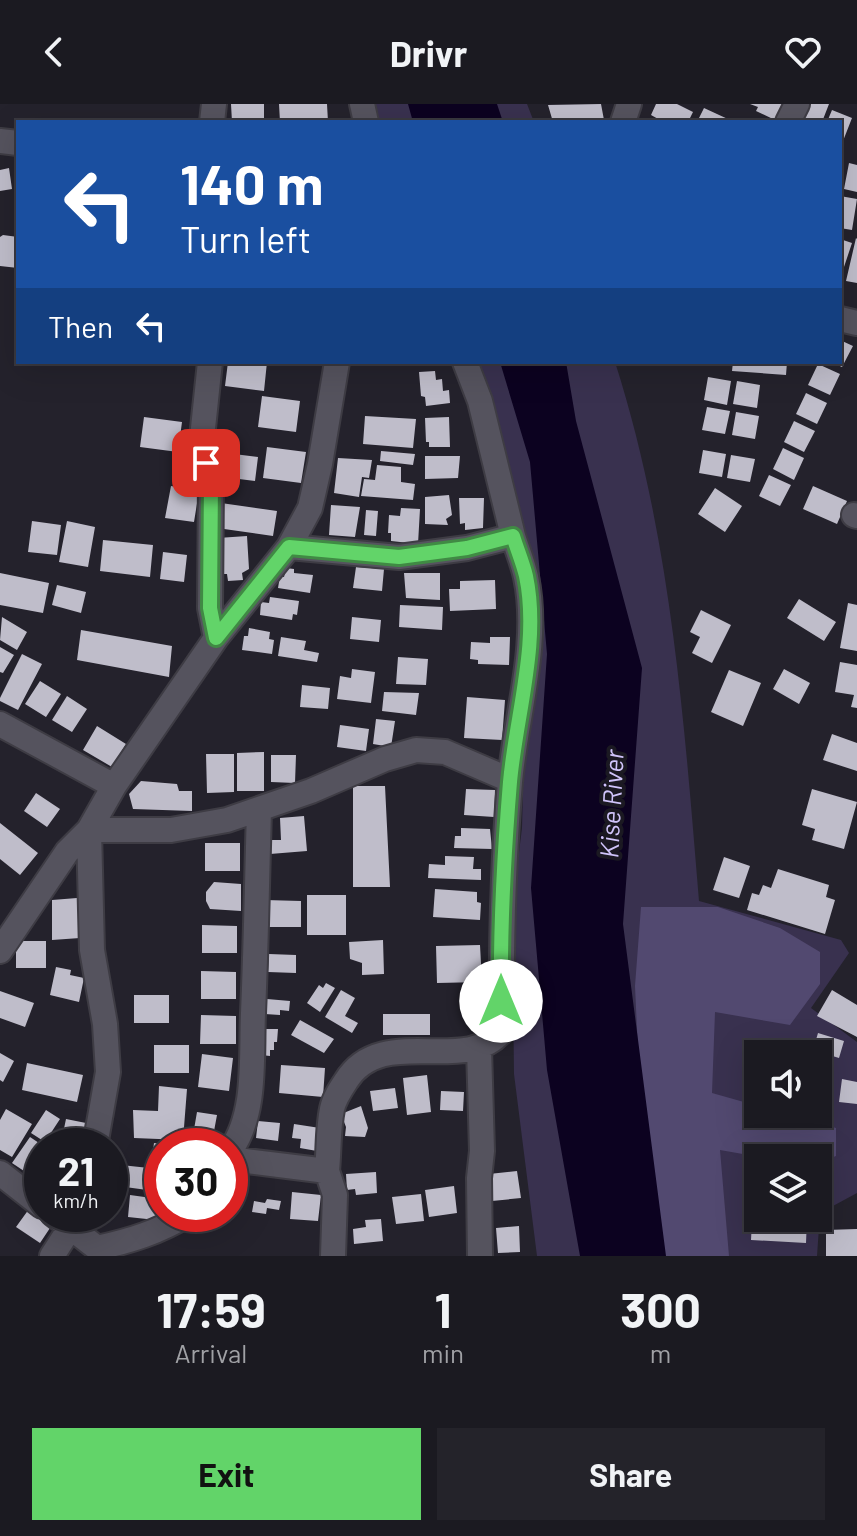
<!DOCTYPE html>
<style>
body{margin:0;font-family:Barlow,sans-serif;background:#24232a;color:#f1f3f6;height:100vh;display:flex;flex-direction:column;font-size:30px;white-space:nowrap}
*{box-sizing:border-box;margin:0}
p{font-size:26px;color:#a0a1a5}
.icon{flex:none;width:44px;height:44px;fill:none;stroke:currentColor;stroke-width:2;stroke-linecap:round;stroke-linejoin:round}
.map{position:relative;height:1152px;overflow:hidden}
.side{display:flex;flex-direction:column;background:#1b1a21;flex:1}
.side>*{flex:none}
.hud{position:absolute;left:16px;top:16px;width:826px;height:244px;border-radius:0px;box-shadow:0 8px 32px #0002,0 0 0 2px #39383f;background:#1a4fa0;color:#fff;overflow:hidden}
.buttons{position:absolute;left:744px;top:936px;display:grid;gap:16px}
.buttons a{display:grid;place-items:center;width:88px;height:88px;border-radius:0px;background:#1b1a21;box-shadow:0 8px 32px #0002,0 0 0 2px #39383f;font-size:40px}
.speed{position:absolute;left:24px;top:1024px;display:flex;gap:16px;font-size:40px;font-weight:700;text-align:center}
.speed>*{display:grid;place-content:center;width:104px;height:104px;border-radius:50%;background:#1b1a21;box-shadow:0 8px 32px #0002,0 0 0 2px #39383f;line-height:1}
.speed small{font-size:20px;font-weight:400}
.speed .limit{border:12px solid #d22;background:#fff;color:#111}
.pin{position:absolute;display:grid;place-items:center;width:68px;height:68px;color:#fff;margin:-34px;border-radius:16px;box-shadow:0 4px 12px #0006}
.me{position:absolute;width:88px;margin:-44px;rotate:0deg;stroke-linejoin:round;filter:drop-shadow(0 0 6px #0008)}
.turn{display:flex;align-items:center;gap:28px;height:168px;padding:0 32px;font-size:36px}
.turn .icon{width:104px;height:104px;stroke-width:2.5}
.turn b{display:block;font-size:56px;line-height:68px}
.then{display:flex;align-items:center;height:76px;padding:0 32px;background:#0003;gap:16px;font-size:30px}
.eta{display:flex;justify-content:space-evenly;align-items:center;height:136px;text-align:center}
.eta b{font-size:48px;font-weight:700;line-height:56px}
.button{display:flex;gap:16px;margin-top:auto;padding:16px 32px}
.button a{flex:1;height:92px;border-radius:0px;background:#62d469;color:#111;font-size:32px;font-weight:700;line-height:92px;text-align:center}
.button a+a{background:#24232a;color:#f1f3f6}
header{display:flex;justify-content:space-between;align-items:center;height:104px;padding:0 32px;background:#1b1a21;font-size:36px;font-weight:700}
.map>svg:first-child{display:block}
.green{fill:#39314f;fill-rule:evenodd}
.forest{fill:#524970}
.water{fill:#0c0220}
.building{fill:#bfbdca}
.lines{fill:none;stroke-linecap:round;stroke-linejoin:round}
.minor-casing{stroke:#3e3c44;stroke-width:28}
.minor{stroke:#55535e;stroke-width:24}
.route-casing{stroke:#408a44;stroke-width:20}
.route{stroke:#62d469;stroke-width:14}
.labels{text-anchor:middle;stroke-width:8;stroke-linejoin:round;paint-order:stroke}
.water-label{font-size:26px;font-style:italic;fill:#d0c4fa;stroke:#1b1922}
</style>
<header><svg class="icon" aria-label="back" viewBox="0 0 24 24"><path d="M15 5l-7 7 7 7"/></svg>Drivr<svg class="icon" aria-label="heart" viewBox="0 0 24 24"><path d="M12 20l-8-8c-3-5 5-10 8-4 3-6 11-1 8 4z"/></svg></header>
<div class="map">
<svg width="857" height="1152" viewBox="0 0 857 1152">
<rect width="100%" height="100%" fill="#24222c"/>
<path class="green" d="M373,0H527L534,18H376Z
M464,258H615C671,433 684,616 699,797L841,836L849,849L811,904L857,938V1089L820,1109L817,1152H537L514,970L512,805L522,724L528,497ZM758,950H818V1010H758ZM758,1054H818V1114H758Z"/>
<path class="forest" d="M641,803H718L780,824L820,848V880L790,921L715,908L712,989L758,1002V1010H788L836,1024V1052L818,1059V1054H765L720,1046L729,1152H657L643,1053L635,882Z"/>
<path class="water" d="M408,0H497L503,18H413Z
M500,258H566L576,317L642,564L623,820L666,1152H580L547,966L531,784L547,550L530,358Z"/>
<path class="building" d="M231,0H264V18H232Z
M279,0H327L328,18H280Z
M601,0L604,16L595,18H553L548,1Z
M656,0H677L693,8L688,18H659L660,16L651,11Z
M750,0H782L775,16L756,7L758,3Z
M804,0H829L822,18L798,16Z
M704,4L730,16L729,18H697Z
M832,6L852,14L843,37L840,36V18H827Z
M849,59L857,61V88L844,85Z
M9,64L12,85L0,87V66Z
M840,92L857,95L852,126L840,124Z
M3,131L18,133V164L0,162V133Z
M856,134L857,135V179L846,177Z
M840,135L852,139L843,166L840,165Z
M840,236L853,242L842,263L831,258H840Z
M228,258H267L264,287L225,282Z
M733,258H787L786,271L732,267Z
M818,260L840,270L830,291L808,281Z
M435,267L436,276L442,275L443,287L449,286L450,299L426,302L425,293L421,292L419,268Z
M708,273L731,277L727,301L704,296Z
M737,277L760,281L757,304L733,300Z
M806,289L827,299L817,320L796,310Z
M262,292L300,297L296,328L258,323Z
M707,303L730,307L725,330L702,326Z
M736,308L759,312L755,335L732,331Z
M365,312L416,315L413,344L363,340Z
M144,313L182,318L178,348L140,343Z
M449,313L450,343H429V338H426L425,314Z
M794,317L815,327L804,348L784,338Z
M267,343L306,348L301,379L263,374Z
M783,344L804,354L794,376L773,365Z
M703,346L726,350L722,373L699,369Z
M381,347L415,350L413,361L380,357Z
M226,349L258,353L255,377L223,373Z
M731,351L755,355L750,378L727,374Z
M425,352H460L458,374L425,375Z
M338,354L372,356L369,374L362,373L359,393L334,389Z
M377,361L401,363V378L415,380L413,396L361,392L364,375L375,376Z
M769,371L791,381L780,402L759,392Z
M171,382L199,387L194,418L165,414Z
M813,382L847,397L837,420L803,405Z
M715,384L742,402L725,428L698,410Z
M449,391L452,411L446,415L448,421L425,420V393Z
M459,394H484L483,424L465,426V419L460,420Z
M221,399L277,407L273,432L217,424Z
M331,401L360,403L355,433L329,431Z
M401,404L420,405L418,440L391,437V429H388L389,411L400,412Z
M366,406L378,407L376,432L364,431Z
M32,417L61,421L57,451L28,448Z
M67,417L95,423L88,463L59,458Z
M247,432L249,465L242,469L243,476L228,477L227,470H220L218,434Z
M103,436L153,441L150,473L100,467Z
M163,448L187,451L184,478L160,475Z
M356,463L384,465L382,487L353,484Z
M286,464L294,465V469L313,471L310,489L278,484L280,472L284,473Z
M0,469L49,479L43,509L0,501Z
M404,469H440V496L406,494Z
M495,476L496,505L450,507L449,485H460V477Z
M57,481L86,488L81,509L52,501Z
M270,493L299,497L297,511L293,510L292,516L260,511L261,498L269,499Z
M799,495L836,518L824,537L787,514Z
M848,499L857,501V547L840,544Z
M400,501L443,503L442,526L399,523Z
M701,506L731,521L712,559L692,549L700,533L690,528Z
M2,513L27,528L17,546L0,536Z
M352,513L381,516L379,538L350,535Z
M249,524L270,528L269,535L274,536L272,550L242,546L244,532H248Z
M81,526L172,542L169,573L77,556Z
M281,533L306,537L304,546L319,549L317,558L278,552Z
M490,533H510L509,561L478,560V556L470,555L471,538L490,539Z
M0,543L14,551L3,569L0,568Z
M22,550L42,560L18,606L0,597V594Z
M398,553L428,555L426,581L396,580Z
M840,558L857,561V604L851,603L854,591L835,588Z
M352,565L375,568L371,599L337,595L340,572L351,574Z
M784,565L810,579L799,600L773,585Z
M729,566L761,579L743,622L711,608Z
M40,577L61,590L46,613L25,600Z
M302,581L330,584L328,605L300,603Z
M384,588L419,589L416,611L382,607Z
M67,592L87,605L72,628L52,616Z
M467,593L505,596L502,636L464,634Z
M376,615L395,617L391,643L373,640Z
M340,621L369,625L366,647L337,643Z
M97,622L126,640L112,663L83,646Z
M832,630L857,639V667L823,656Z
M264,648V687H237V649Z
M206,650H234V688L207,689Z
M271,651H296L295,679L271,678Z
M141,677L177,680L179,687H192V707L133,705L129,690Z
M353,682H385L390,783H353Z
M466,685L495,686L494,713L464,711Z
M812,685L857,698L844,745L812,736L815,725L802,721Z
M36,689L60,705L47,723L24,707Z
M304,712L307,747L270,750V736H281L280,714Z
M0,719L38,749L20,771L0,755Z
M461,724L490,725L492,745L454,744L455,732H461Z
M205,739H240V767H205Z
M445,752L474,753L473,765H481V776L428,774L429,760L445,761Z
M724,753L750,762L739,794L713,786Z
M778,765L829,781L826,793L835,796L825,830L747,806L752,789L759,791L763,781L771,784Z
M214,778L241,780V807L210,805L206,797V788Z
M435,785L477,788V798L481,799L480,816L433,813Z
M307,791H346V831H307Z
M77,794L80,834L52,836V796Z
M265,796L301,797V823H265Z
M202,821L237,822V849H202Z
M383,836L384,870L362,871V859L350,855L349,838Z
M16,837H46V864H16Z
M480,841L482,878L437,879L436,842Z
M269,850L296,851V869L268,868Z
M56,863L71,866L70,871L84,874L79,898L50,891Z
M201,867L236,868V895H201Z
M326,879L335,884L320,908L307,899L319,881L323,884Z
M341,886L355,894L345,912L358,919L352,929L325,913Z
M832,886L857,901V933L817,912Z
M0,887L34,899L25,923L0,914Z
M134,891H169V919H134Z
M267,895L290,897L289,907L280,906V911L265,910Z
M383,910H430V931H383Z
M201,911L236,912V940H200Z
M300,916L334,935L324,949L291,931Z
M262,925H278L277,938H274V946H270V952L261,951Z
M818,929L844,937L839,954L813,946Z
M154,941H189V969H154Z
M0,949L14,957L3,978L0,976Z
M202,950L233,954L229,987L198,983Z
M27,959L83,971L77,998L22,986Z
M281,961L325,964L323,993L279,989Z
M427,971L431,1008L407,1011L403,974Z
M842,975L857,978V1000L839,998Z
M159,982L187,985L183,1036L134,1034L133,1006L158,1007Z
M395,984L398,1004L373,1007L370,987Z
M441,987L464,988L463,1007L440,1006Z
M361,1002L368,1024L365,1033L345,1032L346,1023L341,1010Z
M6,1005L32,1020L12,1053L0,1046V1016Z
M46,1006L60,1015L45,1038L31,1029Z
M197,1008L217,1011L212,1038L192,1037Z
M66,1015L86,1019L81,1042L61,1039Z
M258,1017L280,1019L278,1037L256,1034Z
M294,1020L320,1024L317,1047L300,1044L301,1035L292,1034Z
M30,1033L42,1041V1047L27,1069L12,1059Z
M154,1039L162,1040V1062L151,1061Z
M121,1061L149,1064L147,1086L118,1082Z
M154,1067L162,1068V1090L151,1089Z
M517,1067L521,1094L492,1097L489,1070Z
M376,1068L377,1089L356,1091L355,1085L347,1086L346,1070Z
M230,1081L242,1083L241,1097L230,1096Z
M454,1082L457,1109L429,1113L425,1086Z
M292,1088L321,1091L318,1117L290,1115Z
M421,1090L424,1117L396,1120L392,1093Z
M130,1091L159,1095L156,1116L128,1113Z
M267,1095L281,1097L279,1106L267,1104L266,1110L252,1108L254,1097L265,1099Z
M753,1099H758V1114H807L806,1139L751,1136Z
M29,1105L52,1121L40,1139L16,1123Z
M381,1115L383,1137L354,1140L353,1125L366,1123L365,1116Z
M519,1122L520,1148L498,1149L496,1124Z
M857,1125V1152H826V1126Z"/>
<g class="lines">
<g class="minor-casing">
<path id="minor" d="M362,0L366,18
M212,18L214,0
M623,18L629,0
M788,18L797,0
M0,37L18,39
M840,215L857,219
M210,258L201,343L211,374L210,504L216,534
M465,258L480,297L513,432
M854,411L857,412
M289,443L399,453L467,444L513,432C517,445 523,459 526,473C540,539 516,611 510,678C503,760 501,844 502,927C465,972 382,919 346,977C340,986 334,995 332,1005C328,1024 329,1047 327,1067
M0,620L114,682
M0,847L67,748L89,726H171L227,716L311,687L385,655L416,646L445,648L510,676
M479,944L482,1047L479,1074L480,1152
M95,1042L108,968L105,920L92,846L89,726L114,682L216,534L289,443L310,404L320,360L337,258
M230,1047C257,1010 251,953 253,909C256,842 257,774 259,706
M230,1055L327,1067L335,1091L333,1152
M0,1069L42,1102
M53,1110L97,1144L103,1152
M97,1144C130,1137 159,1128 188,1110
M52,1152L70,1124L75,1110"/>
</g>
<use href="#minor" class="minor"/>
</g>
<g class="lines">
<g class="route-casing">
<path id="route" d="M206,359L211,374L210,504L216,534L289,443L399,453L467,444L513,432C517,445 523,459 526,472C540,539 516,611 510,678C504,750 500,824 501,897"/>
</g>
<use href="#route" class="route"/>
</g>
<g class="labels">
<g class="water-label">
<text transform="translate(612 700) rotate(-87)" y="9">Kise River</text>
</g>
</g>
</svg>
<div class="buttons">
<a><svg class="icon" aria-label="sound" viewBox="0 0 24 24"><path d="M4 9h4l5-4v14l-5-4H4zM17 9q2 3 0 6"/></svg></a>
<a><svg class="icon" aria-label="layers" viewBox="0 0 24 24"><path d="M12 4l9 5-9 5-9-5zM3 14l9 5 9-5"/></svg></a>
</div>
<div class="speed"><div>21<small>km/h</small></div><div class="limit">30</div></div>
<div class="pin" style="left:206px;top:359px;background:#d93025"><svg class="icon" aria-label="arrive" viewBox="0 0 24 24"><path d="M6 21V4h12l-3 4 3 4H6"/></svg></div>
<svg class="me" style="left:501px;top:897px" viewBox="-20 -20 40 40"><circle r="19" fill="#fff"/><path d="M0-13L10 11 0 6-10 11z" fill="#62d469"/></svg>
<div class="hud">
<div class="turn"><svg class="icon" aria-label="left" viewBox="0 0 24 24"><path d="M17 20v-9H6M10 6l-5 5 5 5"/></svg><div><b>140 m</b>Turn left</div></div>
<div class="then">Then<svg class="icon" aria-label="left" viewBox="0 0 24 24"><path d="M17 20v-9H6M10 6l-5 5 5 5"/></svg></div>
</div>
</div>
<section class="side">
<div class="eta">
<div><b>17:59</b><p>Arrival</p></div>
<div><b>1</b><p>min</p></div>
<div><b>300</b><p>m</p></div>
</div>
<div class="button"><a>Exit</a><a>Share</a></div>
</section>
